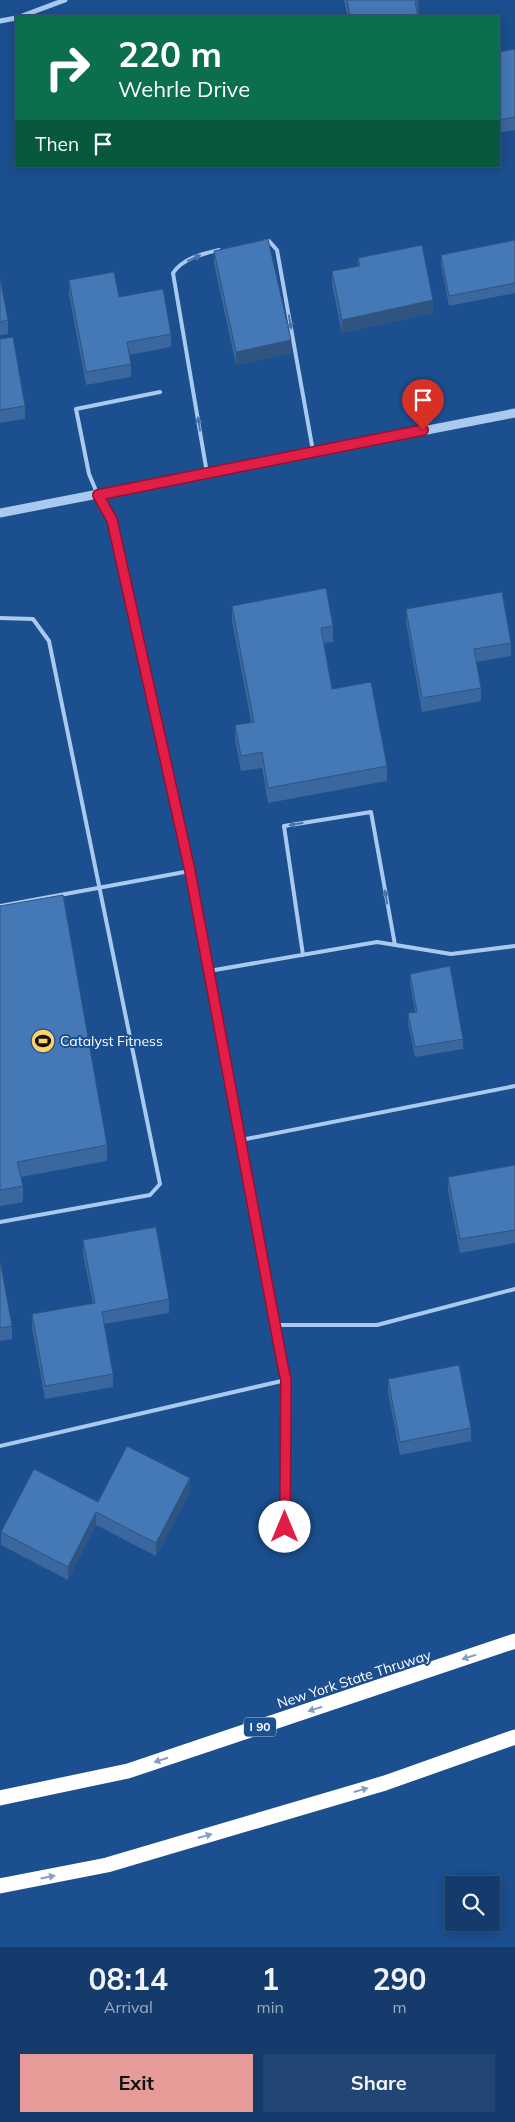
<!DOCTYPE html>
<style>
body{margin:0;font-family:Mulish,sans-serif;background:#214673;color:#f1f3f6;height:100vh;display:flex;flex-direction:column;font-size:19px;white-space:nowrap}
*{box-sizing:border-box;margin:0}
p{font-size:16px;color:#9dadc1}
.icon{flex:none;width:28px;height:28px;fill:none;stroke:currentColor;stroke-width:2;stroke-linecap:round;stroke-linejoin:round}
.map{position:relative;height:1947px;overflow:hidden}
.drawer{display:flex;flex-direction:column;background:#143b6b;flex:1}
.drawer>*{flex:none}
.hud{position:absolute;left:15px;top:15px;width:485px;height:152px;border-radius:0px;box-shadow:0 2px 12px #0003,0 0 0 1px #33557e;background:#0b6e4f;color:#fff;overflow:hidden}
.tools{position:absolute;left:445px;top:1876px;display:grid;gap:10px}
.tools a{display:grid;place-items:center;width:55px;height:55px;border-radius:0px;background:#143b6b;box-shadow:0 2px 12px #0003,0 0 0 1px #33557e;font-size:25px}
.pin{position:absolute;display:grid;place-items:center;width:42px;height:42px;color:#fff;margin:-51px -21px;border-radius:50% 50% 50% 0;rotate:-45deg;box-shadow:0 0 5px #0007}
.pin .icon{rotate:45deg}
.me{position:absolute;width:55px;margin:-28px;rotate:0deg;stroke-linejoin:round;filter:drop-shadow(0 0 4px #0008)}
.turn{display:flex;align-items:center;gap:18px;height:105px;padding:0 20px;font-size:22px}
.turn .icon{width:65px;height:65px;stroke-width:2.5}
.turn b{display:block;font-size:35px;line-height:42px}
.then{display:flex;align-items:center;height:48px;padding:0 20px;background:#0003;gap:10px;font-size:19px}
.eta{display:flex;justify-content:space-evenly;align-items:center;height:85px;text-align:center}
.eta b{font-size:30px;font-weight:700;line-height:35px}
.cta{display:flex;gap:10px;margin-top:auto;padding:10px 20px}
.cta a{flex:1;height:58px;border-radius:0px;background:#e69b98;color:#111;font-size:20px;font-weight:700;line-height:58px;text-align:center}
.cta a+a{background:#214673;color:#f1f3f6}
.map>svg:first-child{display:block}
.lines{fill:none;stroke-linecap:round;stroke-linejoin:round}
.service{stroke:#a9c9ee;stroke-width:4}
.minor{stroke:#a9c9ee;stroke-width:5}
.tertiary{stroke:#a9c9ee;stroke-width:9}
.motorway{stroke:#fff;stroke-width:15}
.wall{fill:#3a679d}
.shaded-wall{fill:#305480}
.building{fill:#4478b7;stroke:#305480}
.oneway{fill:#4674ac}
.oneway2{fill:#829ec1}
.route-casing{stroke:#92132f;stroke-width:12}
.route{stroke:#e11d48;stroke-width:9}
.labels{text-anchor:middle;stroke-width:4;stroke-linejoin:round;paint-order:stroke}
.shield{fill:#1b4f8f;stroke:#bbcadd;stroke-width:1}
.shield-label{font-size:12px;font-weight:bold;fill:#fff}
.poi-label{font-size:14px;fill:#fff;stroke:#1b4f8f;text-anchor:start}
.street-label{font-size:14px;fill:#fff;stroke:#1b4f8f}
</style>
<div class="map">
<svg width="515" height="1947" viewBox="0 0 515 1947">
<rect width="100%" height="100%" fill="#1b4f8f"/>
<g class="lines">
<path class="service" d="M265,241H269L277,250L313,451
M207,473L173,273C183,258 202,254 219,250
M97,493L89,474L76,409L160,392
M0,618L33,619L49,641L160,1184L150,1195L0,1222
M0,906L190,871
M303,955L284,826L371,812L395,945
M209,971L377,942L451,954L515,946
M241,1140L515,1086
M276,1325H377L515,1289
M0,1446L286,1380"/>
<path class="minor" d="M22,16L65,0
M0,21L16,18
M99,495L112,520L190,871L276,1325L286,1380L285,1527"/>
<path class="tertiary" d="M0,513L515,413"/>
<path class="motorway" d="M0,1798L128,1771L515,1641
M0,1886L107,1865L385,1783L515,1737"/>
</g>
<path class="wall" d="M344,0H418L419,14H418V16H347Z
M515,49V130L499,133V52Z
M515,240V293L449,306L441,265V255Z
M214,251L291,353L236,365L214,264Z
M358,258L433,313L342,333L332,284V271L358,266Z
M0,278L8,320V334L0,335Z
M69,280L119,297L171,334V347L129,355L131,364V377L86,385L69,294Z
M0,339L25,406V419L0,423Z
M232,606L333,626V642L323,643L332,689L387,766V781L268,803L262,768L241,771L235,740V725L251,722L232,621Z
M406,609L511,643V656L476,662L481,688V701L422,712L406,622Z
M0,906L107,1145V1161L21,1177L23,1186V1202L0,1206Z
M410,974L463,1039V1049L415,1057L408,1023V1013L415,1012L410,984Z
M515,1165V1243L460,1253L448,1190V1177Z
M83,1240L169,1299V1313L104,1324L113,1374V1387L45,1399L32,1328V1314L93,1304L83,1254Z
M0,1260L12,1326V1339L0,1341Z
M388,1379L471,1428V1441L400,1455L388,1392Z
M190,1492L156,1556L96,1525L68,1580L1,1545V1532L98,1502Z"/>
<path class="shaded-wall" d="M433,300V313L342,333V320Z
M291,340V353L236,365V352Z
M190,1478V1492L156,1556V1543Z
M96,1512V1525L68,1580V1567Z"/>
<path class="building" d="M347,0H418L419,1L415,2L418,16H350Z
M515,49V117L499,120V52Z
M268,239L291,340L236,352L214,251Z
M515,240V283L449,296L441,255Z
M422,245L433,300L342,320L332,271L360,266L358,258Z
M114,272L119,297L163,289L171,334L127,342L131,364L86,372L69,280Z
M0,278L8,320L0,322Z
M13,337L25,406L0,410V339Z
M326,588L333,626L321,628L332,689L371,682L387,766L268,788L262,752L241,756L235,725L254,722L232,606Z
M502,592L511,643L474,649L481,688L422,698L406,609Z
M63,895L107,1145L17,1162L23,1186L0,1190V906Z
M450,966L463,1039L415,1047L408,1013L417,1012L410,974Z
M515,1165V1230L460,1239L448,1177Z
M156,1227L169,1299L102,1312L113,1374L45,1386L32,1314L95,1303L83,1240Z
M0,1260L12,1326L0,1328Z
M459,1365L471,1428L400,1442L388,1379Z
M127,1446L190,1478L156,1543L96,1512L68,1567L1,1532L34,1469L98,1502Z"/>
<defs><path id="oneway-solid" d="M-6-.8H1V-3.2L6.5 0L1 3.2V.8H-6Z" transform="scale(1.25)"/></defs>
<g class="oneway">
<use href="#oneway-solid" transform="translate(194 258) rotate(-24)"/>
<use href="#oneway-solid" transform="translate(290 322) rotate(80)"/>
<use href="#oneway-solid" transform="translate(199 424) rotate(-99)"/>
<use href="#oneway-solid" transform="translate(296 824) rotate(170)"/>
<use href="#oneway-solid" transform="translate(386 897) rotate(-100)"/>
</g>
<g class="oneway2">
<use href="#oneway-solid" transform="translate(469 1657) rotate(162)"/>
<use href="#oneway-solid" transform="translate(315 1709) rotate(162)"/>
<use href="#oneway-solid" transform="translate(161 1760) rotate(162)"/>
<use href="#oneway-solid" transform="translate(361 1790) rotate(-16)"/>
<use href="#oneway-solid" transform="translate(205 1836) rotate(-16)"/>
<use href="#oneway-solid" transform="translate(48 1877) rotate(-11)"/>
</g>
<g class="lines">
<g class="route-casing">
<path id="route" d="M285,1527L286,1380L282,1362L190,871L112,520L98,495L423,430"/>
</g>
<use href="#route" class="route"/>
</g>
<defs>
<g id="stadium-disc" transform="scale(1.25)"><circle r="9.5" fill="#ffd166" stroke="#1b4f8f"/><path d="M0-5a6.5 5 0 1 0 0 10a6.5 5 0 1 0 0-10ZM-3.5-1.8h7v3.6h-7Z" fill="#111"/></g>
</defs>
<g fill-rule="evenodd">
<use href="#stadium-disc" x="43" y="1041"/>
</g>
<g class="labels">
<rect class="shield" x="244" y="1717.5" width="32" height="19" rx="4"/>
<g class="shield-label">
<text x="260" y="1731">I 90</text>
</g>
<g class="poi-label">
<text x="60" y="1046">Catalyst Fitness</text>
</g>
<g class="street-label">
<text transform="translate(354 1679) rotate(-18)" y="5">New York State Thruway</text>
</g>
</g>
</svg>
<div class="tools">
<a><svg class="icon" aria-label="search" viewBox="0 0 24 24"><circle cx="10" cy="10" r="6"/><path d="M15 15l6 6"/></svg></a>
</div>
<div class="pin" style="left:423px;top:430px;background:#d93025"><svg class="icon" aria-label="arrive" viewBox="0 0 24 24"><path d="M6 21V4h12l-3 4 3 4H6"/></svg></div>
<svg class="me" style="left:285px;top:1527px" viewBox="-20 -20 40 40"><circle r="19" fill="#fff"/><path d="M0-13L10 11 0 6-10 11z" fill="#e11d48"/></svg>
<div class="hud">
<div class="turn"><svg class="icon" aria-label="right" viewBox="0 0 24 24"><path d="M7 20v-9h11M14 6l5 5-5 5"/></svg><div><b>220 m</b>Wehrle Drive</div></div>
<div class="then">Then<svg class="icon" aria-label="arrive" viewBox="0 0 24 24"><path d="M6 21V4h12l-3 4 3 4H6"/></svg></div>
</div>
</div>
<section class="drawer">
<div class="eta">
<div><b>08:14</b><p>Arrival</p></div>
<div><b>1</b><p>min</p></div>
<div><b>290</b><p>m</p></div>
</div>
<div class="cta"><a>Exit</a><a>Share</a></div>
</section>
